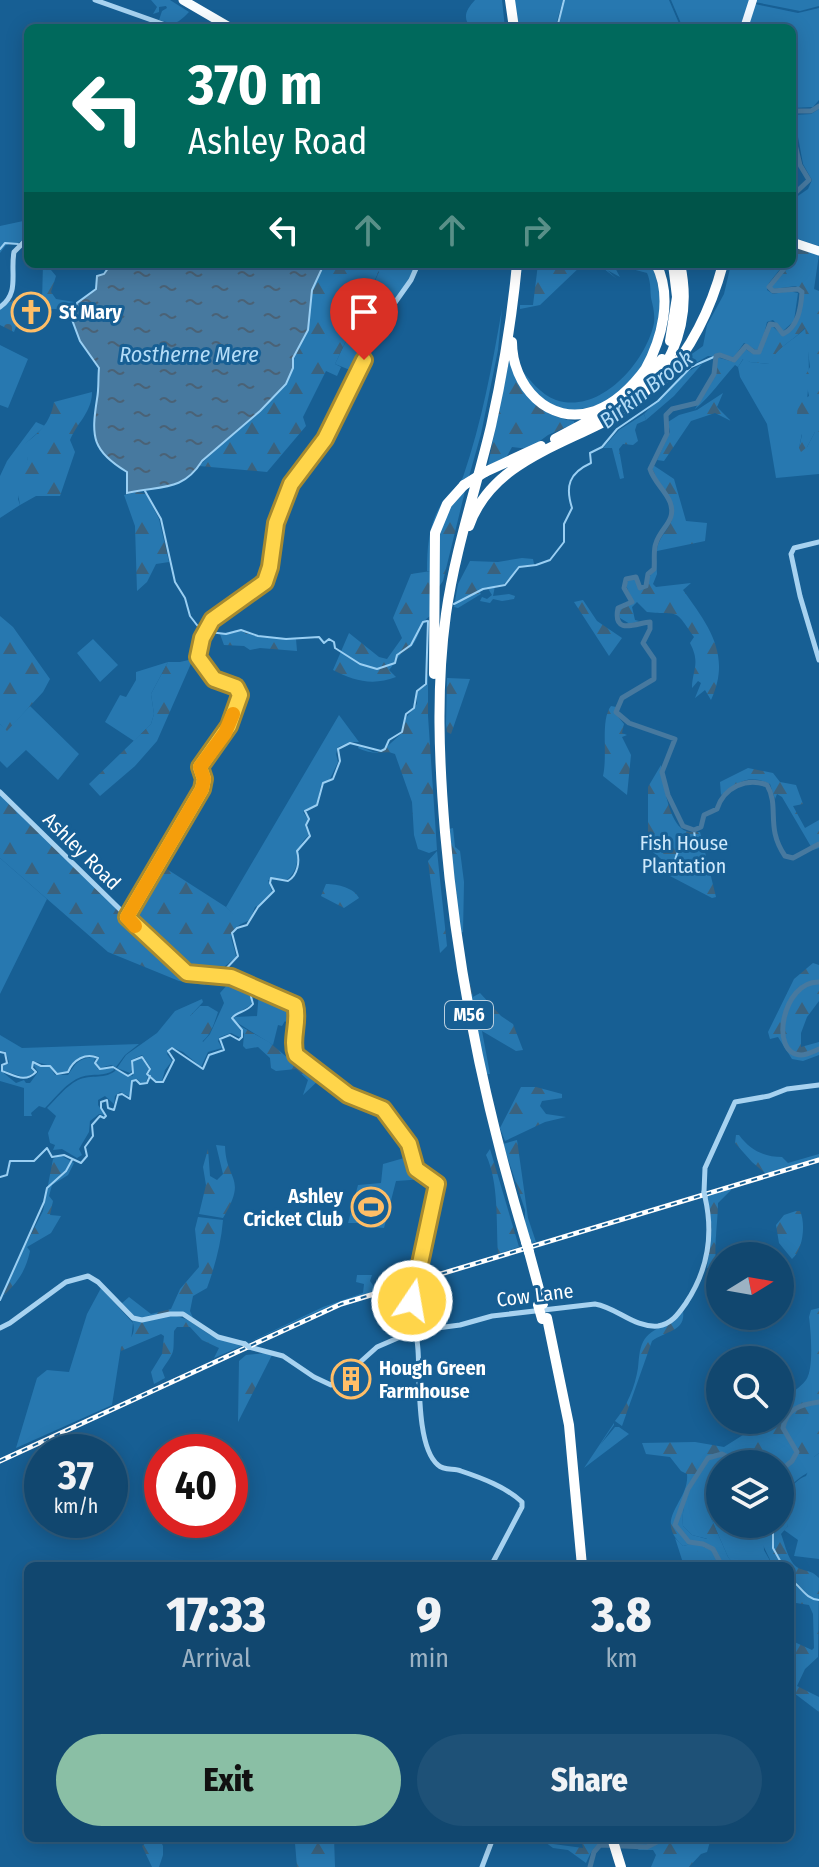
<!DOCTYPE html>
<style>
body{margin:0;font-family:"Fira Sans Condensed",sans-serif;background:#1e5177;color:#f1f3f6;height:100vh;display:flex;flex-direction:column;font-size:30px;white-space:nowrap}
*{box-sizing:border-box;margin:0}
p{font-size:26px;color:#9cb2c3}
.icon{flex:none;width:44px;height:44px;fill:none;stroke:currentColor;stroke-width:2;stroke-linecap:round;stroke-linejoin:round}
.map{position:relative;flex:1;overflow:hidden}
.sheet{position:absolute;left:24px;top:1562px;width:770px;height:280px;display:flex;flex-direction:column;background:#11476f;border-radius:12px;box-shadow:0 4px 20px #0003,0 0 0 2px #305f82}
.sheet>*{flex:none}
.guide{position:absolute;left:24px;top:24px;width:772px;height:244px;border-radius:12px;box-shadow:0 4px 20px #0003,0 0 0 2px #305f82;background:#00695c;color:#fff;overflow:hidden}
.needle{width:52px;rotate:79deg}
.tools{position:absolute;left:706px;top:1242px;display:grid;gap:16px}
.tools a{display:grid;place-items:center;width:88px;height:88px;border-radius:50%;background:#11476f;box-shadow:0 4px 20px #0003,0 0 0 2px #305f82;font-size:40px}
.speed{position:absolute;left:24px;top:1434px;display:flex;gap:16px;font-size:40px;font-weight:700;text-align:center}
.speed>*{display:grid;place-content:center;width:104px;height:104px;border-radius:50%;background:#11476f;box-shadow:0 4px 20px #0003,0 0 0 2px #305f82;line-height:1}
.speed small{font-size:20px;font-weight:400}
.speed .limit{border:12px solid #d22;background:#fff;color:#111}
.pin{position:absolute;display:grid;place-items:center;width:68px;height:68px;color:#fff;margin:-82px -34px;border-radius:50% 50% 50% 0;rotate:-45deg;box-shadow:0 0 8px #0007}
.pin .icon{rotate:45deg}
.me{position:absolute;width:88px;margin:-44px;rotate:12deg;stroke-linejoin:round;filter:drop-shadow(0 0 6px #0008)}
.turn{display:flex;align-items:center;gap:28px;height:168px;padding:0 32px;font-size:36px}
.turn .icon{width:104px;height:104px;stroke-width:2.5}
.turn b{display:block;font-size:56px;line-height:68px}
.lanes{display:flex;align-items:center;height:76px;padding:0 32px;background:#0003;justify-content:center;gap:40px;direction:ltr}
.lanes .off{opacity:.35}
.eta{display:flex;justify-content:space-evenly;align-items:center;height:136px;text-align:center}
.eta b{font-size:48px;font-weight:800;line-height:56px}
.cta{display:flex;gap:16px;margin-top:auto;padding:16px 32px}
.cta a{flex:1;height:92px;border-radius:48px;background:#8abfa5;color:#111;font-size:32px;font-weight:800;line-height:92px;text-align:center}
.cta a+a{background:#1e5177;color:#f1f3f6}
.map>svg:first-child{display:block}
.green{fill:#2778b0}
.forest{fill:url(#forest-firs)}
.cemetery{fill:url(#cemetery-stones)}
.water{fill:url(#water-ripples);stroke:#9acff3;stroke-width:2}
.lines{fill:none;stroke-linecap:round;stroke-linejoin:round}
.stream{stroke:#9acff3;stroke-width:2}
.river{stroke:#47799f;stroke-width:5}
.tertiary{stroke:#a7d2f0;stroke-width:5}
.primary{stroke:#f1f8ff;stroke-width:8}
.trunk{stroke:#f8fcff;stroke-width:9}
.motorway{stroke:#fff;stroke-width:10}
.rail-casing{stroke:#fff;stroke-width:5}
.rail{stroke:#175f94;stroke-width:2;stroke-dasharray:6;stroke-linecap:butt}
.tertiary-bridge{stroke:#a7d2f0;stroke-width:5}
.motorway-bridge{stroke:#fff;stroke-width:10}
.route-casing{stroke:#a68a30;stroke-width:20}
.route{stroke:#ffd54a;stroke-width:14}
.slow{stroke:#f59e0b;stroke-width:14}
.labels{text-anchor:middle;stroke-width:6;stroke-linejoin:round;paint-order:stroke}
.shield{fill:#175f94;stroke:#b9cfdf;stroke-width:2}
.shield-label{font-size:18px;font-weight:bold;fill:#fff}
.poi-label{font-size:20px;font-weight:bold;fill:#fff;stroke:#175f94;text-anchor:start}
.park-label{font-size:20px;fill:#cee9fc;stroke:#175f94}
.street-label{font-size:20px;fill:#fff;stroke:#175f94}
.water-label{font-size:22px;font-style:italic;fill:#b3dcf7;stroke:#175f94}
</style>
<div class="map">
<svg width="819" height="1867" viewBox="0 0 819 1867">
<defs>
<pattern id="forest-firs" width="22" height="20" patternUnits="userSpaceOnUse" patternTransform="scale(2)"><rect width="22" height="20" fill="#2778b0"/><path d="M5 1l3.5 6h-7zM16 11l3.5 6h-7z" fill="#3a627e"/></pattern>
<pattern id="cemetery-stones" width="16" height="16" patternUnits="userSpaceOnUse" patternTransform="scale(2)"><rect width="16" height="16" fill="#2778b0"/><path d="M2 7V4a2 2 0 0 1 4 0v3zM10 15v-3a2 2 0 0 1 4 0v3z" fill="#3a627e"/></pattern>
<pattern id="water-ripples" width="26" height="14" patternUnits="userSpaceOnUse" patternTransform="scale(2)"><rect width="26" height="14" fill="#47799f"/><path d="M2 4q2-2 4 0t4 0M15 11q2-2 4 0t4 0" fill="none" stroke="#4a6276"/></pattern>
</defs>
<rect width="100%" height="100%" fill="#175f94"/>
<path class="green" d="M151,0H170L189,12C177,24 176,25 159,20L162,11L167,8L166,6L159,7V12L153,14L157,7Z
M475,0H502L505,28H471C462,17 466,10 475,0Z
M514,0H563L555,28H517Z
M564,0H669L681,28H558Z
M671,0H751L742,28H683Z
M755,0H819V6L800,11L755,2Z
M755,4L798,13L819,8V100L813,107L792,108V28H747Z
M819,109V246L792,237V200L808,189L812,180L803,164L798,137L792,128V115L811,114Z
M370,264H417L415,272L355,372L335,364L379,272Z
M592,264H601L606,270L603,264H653L662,304L648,361L610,402L570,412L538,398L519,367C530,380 540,394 556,400C600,415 646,362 654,323C655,314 653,306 651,298C650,289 651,282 647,273L613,264L620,277L607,270L617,279L599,265Z
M731,264H784L769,283L767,290L773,294L789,291L798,293L794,321L783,331L773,320L767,322L761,347L756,350L744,343L734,357L708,356L680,372L689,356L703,346L707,325L724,294Z
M502,309L498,350L481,434L468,480L431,571H427C427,546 429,521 444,500C450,492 459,486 463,477C482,422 492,366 502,309Z
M806,328C812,369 808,407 799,448L807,447L815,432H819V474L776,478L767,424L740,377L738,367L744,358L750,362L769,364C777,346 793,341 806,328Z
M0,345L28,359L8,408L0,405Z
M702,364L674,396L646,420L644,414L683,374Z
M36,422L45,426L23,446L28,458L18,499L20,505L0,518V476L7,461Z
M93,639L118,665L100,682L77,653Z
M168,662L151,694L154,714L151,724L134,741L105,722L120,695L126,697L136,680V672Z
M30,706L79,754L58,780L26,750L7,768L0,761V724L7,730Z
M339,715L359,742H350L338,747L336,754L338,762L330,779L321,785L317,804L303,812L308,819L305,825L309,835C291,850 304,864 288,879L268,880L272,892L262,904L255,907L250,920L241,924L226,907Z
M0,858L47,899L0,994Z
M227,985L248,990L252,999L251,1005L231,1017L241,1031V1038L231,1033L220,1037L218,1041L222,1048L208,1052L201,1067L183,1052L171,1047L167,1054L172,1061L165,1070L162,1081L157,1082L149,1074L151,1068L142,1055L131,1060L132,1070L130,1073L117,1068L126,1055L157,1033L175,1011L202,999L203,1002L190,1016L203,1042L210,1034L224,1003L220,993Z
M259,991L292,1005L296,1012L291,1028L285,1021L282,1026L278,1025L273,1045L233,1020L234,1017L257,1016Z
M0,1035L22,1048L139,1044L125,1055L116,1067L111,1065L100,1068L96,1062L99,1057L94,1055C82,1057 72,1059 67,1072L56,1073L51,1066L33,1061L31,1069L34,1072L26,1078L2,1070V1067L9,1062L5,1051H0Z
M95,1057L94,1063L98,1069L113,1068L114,1070C104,1077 93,1073 81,1077C67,1082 56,1097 45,1108L39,1106L31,1113L32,1116H24V1088L0,1081V1070L16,1083L24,1080L26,1083H30L38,1072L33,1064L50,1067L55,1075H68C77,1062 77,1059 95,1057Z
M142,1058L149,1069L146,1073L148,1076L146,1082L141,1083L137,1079L132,1080L131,1097L120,1092L115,1096L114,1104L105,1096L98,1100V1105L105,1115L99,1114L90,1121L89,1132L79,1149L82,1155L77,1158L62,1149L53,1150L55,1145L50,1143L48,1133L56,1116L47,1108C56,1099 66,1086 78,1080C91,1074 106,1080 116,1070L133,1076V1060Z
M412,1154L413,1163L425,1179L396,1181L384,1228L373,1227L371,1223H348L358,1185L381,1183L383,1164L404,1158L406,1159Z
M357,1275H372L370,1281L375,1288L416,1277L328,1307L247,1343L323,1307L363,1293L364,1284L356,1282Z
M101,1288L133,1323L131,1341L121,1347L112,1405L16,1448L37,1378L47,1370L69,1372L87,1314Z
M614,1423V1425L600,1445L615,1427H619L629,1434L584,1468Z
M819,1453V1559L794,1556L798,1540L784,1530L788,1526C778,1509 787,1483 806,1476L814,1457Z
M724,1460L733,1464H720V1524H763L764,1550L773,1566H735L728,1557L707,1509V1503L711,1499H706L704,1521L708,1539L692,1535L683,1526C680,1500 697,1466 724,1460Z
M675,1538L683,1546L695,1543L709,1546L708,1549L704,1547L716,1566H684Z"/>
<path class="forest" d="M28,220V236L17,244L6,245L0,253V226Z
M792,245L819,254L814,289L819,291V432H815L807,447L801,452L799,448L802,435L796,426L798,403L809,396L805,376L810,367L805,328C792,342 777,346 770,364L750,362L743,359L738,367L735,365C721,380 711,396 695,409L715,375L716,357L734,362L744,348L753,354L761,352L767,331L772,326L781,334L794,328L803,292L796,286L773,289L771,286L792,264Z
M43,264H46L56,276L51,292L56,299L74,302L72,310L38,308L37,303L42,302Z
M324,264H370L379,271L335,364L341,367L337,376L326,371L303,417L306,426L267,472L199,466L286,384L293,368V358L308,330L312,290Z
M538,264H583L540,305L520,309V305H533Z
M510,356C521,392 534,415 574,421L575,425L573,429L566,427L548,435L529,449L512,447L506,458L488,465Z
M92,392C92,412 77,423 70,440L75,452L60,496H36L20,505L17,487L28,458L20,450L22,446C39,433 50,424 54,402Z
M723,393L717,407L731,421L715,413L691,421L664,461L657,460L670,432L668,422L679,415L697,410Z
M644,414L646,420L637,424L635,430L638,441L633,445L623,444L619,449L624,478L620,479L612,448H603L619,430Z
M653,465L674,479L686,521L707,523L705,541L657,551C658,534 675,527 673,510C672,493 651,483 653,465Z
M466,487L443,581L438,588L436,560L443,515Z
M137,492L146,494L159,519L169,562L156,564L147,582L137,591L135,526L124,495Z
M656,556L657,574L653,584L656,587L691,583L683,590C708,625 732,655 711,700L705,690L695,698L701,683L698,681L692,688C692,670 701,664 690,643L694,637C673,606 680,616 647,612L637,602L632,607L635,620L639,621L630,624L620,618L618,609L633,602L625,583L633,578L637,579L640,589L647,587C649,575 655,568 656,556Z
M522,558L533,559L534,564L520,566L504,584L495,586L493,596L509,594L515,596L514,599L502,601L493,599L490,603L480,601L482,597L487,599L492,595L487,587L479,591L481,594L458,608L454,607L458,584L470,561L498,562Z
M431,571L432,615C419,621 421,636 411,647C408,650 403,651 400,655C396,659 393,666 389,670L396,677C373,686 354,681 333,670L349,633L379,657L387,659L402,638L393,618L411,574Z
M583,600L597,621L622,638L609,656L574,602Z
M0,616L13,627L50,679L43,692L7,731L0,724Z
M237,630L258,637L296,639L297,651L260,648L250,650L244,646L224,645L220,634Z
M428,658V716L437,850L429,853L418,849L414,835L412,802L395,754C384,749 376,757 358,748L359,746L373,752H381L402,733L406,718L417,704V691L427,685Z
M193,659L157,741L135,766L100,796L89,784L151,724L154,714L151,694L168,662H180Z
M447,678L470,679L451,734L447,732L446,724Z
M611,706L616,707L615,713L624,724L622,733L627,735L622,737L631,755L627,795L603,776C608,754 600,720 611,706Z
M661,765C663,782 668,817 681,828C686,833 693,832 700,832L716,897L712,898L670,876L666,863L648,848V787Z
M748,768L773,773L780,782L796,785L803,804L793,806L805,828L819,820V848L813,850L782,797L777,794L775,799L770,784C748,773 738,783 721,795L720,782Z
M0,794L182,972L208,976L209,978L205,985L179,981L108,952L0,858Z
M453,828L455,847L460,851L464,882L463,932L460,933L449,829Z
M437,851L447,946L440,953L428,861Z
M159,864L226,907L240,921L241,924C224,934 234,941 236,957L224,967L220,975L187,972L128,916Z
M326,884C338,884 354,888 359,898L344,908L321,896Z
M813,963L819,965V1001L807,1017L801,1033V1047L819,1042V1055L803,1061L792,1059L778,1037L770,1039L768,1032L794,979Z
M470,983L473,997L480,993L501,1016L513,1024L523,1050L516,1051L482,1031L490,1074H485L468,985Z
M200,1006H208L218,1012C213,1027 209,1042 192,1046L181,1031L190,1016Z
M240,1026L269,1042L289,1059L296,1056L303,1061V1068L321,1078L303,1095L308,1080L296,1069L276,1071L271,1068L270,1058L258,1047L246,1049L243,1046L244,1034Z
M521,1087H536L562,1094V1098L542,1101L540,1106L546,1114L566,1117L545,1122L505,1141L500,1128Z
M736,1135H739C750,1150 764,1157 782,1157L788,1163L819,1154V1158L766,1174L752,1162L735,1143Z
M517,1140L528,1218L536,1242L532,1243L525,1231V1210L503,1144Z
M216,1145L225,1146C226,1182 248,1176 223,1218L199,1214L206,1185L203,1167L208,1149L210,1176L217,1180L223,1174Z
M490,1149L519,1247L498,1254C496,1221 499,1183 486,1155Z
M60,1155L74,1163L68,1175L52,1185L49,1196L53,1201L50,1215L61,1216L51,1233L27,1247L30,1251C26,1270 18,1282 4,1295L7,1282L43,1211L53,1159Z
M732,1189L718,1203C718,1220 713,1253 717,1267L707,1268L712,1227L706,1195Z
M796,1211H800C806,1224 803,1250 792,1259L779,1243L776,1225L784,1215Z
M198,1217L223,1220C221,1244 215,1266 207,1288L193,1296L190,1311L193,1318C168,1302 153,1324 135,1317C130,1316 125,1308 121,1304L129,1297L151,1314L171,1309L180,1289L199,1267L195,1229Z
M819,1308V1453L814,1457L816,1463C811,1473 805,1473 797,1480C782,1491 783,1512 788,1526L781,1534C785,1544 789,1566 801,1569C809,1572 812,1571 819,1578L818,1657L805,1669L797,1686L819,1697V1712L790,1690V1677L794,1663L790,1658V1640L812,1650L814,1648L813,1614L809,1605L790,1602V1566H773L762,1543L763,1524H780V1487L784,1484L780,1480V1464H733L724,1460C698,1469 680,1498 683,1526L692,1535L707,1539L701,1514L703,1502L710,1497L707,1509L728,1557L735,1566H716L709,1556L697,1551L699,1547L708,1548L709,1546L695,1543L683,1546C652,1518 690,1502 687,1474L681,1471L670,1457L646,1454L642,1443L695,1442L724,1447L743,1435L758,1434L770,1427L774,1420H780C780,1390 793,1397 806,1380C814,1369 811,1332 809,1317L811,1310Z
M683,1311C686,1331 666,1331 652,1341L622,1426L615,1421C627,1406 635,1387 638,1368C639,1359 639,1350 643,1342C651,1326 673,1326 683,1311Z
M174,1315L188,1320L210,1335L244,1345L214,1358L219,1348L202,1340L190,1327H177L174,1331C173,1355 176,1349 162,1370L165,1378L154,1384L151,1372L162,1354L164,1336L161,1334L121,1351V1347C131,1340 137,1332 132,1320Z
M265,1353L272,1355L238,1422L239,1361L246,1355Z
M155,1838H159L163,1846V1855L159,1867H152L142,1846L147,1842H154Z
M292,1838H334L335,1867H297L295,1843Z
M593,1838H610L611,1844C595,1841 592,1850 586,1863L568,1850L553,1848L545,1842L546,1839L553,1844L583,1848L582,1843Z
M657,1838H711L707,1852L701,1854L689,1867H651L656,1855L653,1850H639L632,1845Z"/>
<path class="cemetery" d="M11,299L16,304L37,303L39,323L18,321L14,332L0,325V309Z"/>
<path class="water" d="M111,264H324L312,290L308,330L293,358V368L286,384L260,411L202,461C182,493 159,485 127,493V472C92,451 91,437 97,399C99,389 98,378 99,368L80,341L71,317L77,303L96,289L97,276L104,274Z"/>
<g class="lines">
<path class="stream" d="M557,28L564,0
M22,246L28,248
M0,249L5,243L18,244
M145,491L161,519L175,582L185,598L190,616L200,629
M454,604L483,589L505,585L519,567L536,565L550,560L564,542V524L572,508C565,486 569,473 591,463L590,453L602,447L617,429L658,401L691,367L716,356
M209,632L226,634L241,630L258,636L286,639L319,637L324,643L329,639L334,642L335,648L360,664L377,669L395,663L397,655L411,645L423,622L427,621
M671,874C679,851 672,852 695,839L694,830
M222,973L238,956L232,933L237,928L247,925L258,907L274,891L270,883L271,878L288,881C298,875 300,861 297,851L310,836L306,825L309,819L305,811L317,805L323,783L333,779L340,761L338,749L350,743L381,751L385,749L389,740L402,732L406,714L414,708L417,691L426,684L428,621
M0,1052L5,1053L7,1063L2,1065V1071C16,1076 25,1083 36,1072L32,1068L33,1062L41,1066H50L57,1074L68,1072C73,1060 86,1052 98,1058L95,1063L100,1069L113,1067L128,1076L133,1073L132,1061L142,1057L150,1069L147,1074L156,1082H163L174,1060L168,1051L172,1048L203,1069L209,1055L224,1050L220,1039L230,1035L239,1040L242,1037V1030L232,1018C237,1011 246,1013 253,1004L249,989L225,982L222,979
M0,1177L7,1175L10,1161H34L47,1148L52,1157L64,1155L81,1163L87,1156L85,1147L93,1136L92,1125L100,1116L104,1118L106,1116L101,1108V1102L107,1100L108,1108L114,1110L118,1095L122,1094L130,1099L132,1081L136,1080L140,1084L147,1083L150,1076
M0,1300L44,1202L47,1188L66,1171L72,1160
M773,1524V1548L783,1566
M790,1579C801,1586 805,1599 819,1600"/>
<path class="river" d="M792,111H811L819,106
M792,132L800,165L809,180L792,196
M788,264L769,287L773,291L798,289L802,292C801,308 798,327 783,334L776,325L770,324L759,352H754L746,346L734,360L720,355L716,356L714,374L697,403L672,409L666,415L667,434L650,469C654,482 665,490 670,502C677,521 661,527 656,543C653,550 655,561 654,569L648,574L646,586L640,588L636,577L626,579L624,588L632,602L618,608C612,637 639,622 650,622V629L643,643L654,659V679L622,698L616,712L629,723L675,739L662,772L668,795L683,826L694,830L701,827L704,815L717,809C724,787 747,777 767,785C780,807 765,827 785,856L793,858L819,844
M819,982C782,981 769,1055 801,1055C807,1055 814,1051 819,1049
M780,1471L792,1461L797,1452L783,1428C787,1408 800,1405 819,1402
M722,1566L713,1549L703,1544L689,1542L675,1525L688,1489L708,1458L722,1454L742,1464
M590,1867L594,1852L600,1845L647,1847L665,1838"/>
<path class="tertiary" d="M95,0L174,28
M0,307C20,293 10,273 14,252L28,238
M819,542L794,548L791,554L800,596L819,660
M0,792L183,971L231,977L295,1005C300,1021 290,1040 296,1055L344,1092L386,1111L409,1144L418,1171L436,1183L426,1244L416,1277
M127,917L202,789L204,779L200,767L229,726L240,695L236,687L214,679L198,657L202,638L212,620L265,582L270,567L276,523L294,479L325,439L382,321L411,280L418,264
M704,1192L705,1168L735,1102L769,1096L787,1089L819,1085
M416,1283C410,1312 416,1323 418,1350C420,1377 416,1447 438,1465C444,1471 454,1468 461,1471C482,1478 506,1487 522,1502V1507L491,1566
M0,1328L10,1323L66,1282L88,1276L98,1282L133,1318L142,1320L170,1314H183L218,1337L245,1344
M249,1347L283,1356L314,1377L331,1385L338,1382L377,1347L414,1331L460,1325L492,1316L595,1304C618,1308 634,1328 658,1326C672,1324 679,1313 686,1303C708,1270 714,1236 705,1197
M482,1867L493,1838"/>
<path class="primary" d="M744,28L753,0"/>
<path class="trunk" d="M183,0L231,28
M792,242L819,251"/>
<path class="motorway" d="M510,0L514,28
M517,264C512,318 503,372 491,426C476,489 455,550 446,614C436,687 439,760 445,832C457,972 485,1108 526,1242
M670,341L677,297L673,264
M512,342C512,385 548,427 595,411C617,403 634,385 647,367
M645,370C662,339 673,297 656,264
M662,381C693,347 711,309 723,264
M632,396L662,359
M555,439L604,413
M485,472L541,446
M469,526C491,463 560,446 613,417C667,385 694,326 680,264
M434,674L435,533L447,504L464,485
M529,1252L543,1304
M547,1318L569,1425L582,1566
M612,1838L621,1867"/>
<g class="rail-casing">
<path id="rail" d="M0,1461L341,1304L819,1160"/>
</g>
<use href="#rail" class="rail"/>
<path class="tertiary-bridge" d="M704,1192L705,1197
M416,1283V1277
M245,1344L249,1347"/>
<path class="motorway-bridge" d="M464,485L485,472
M526,1242L529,1252
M538,1305L542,1319"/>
</g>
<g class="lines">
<g class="route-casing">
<path id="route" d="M364,360L325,439L291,484L276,523L270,567L265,582L212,620L202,638L198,657L214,679L236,687L240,695L229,726L200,767L204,779L202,789L127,917L187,973L231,977L295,1005C300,1021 290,1040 296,1055L348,1095L383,1109L409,1144L416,1169L437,1184L412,1301"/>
</g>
<use href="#route" class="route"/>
<path class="slow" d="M135,926L127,917L202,789L204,779L200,767L225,733L233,714"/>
</g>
<defs>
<g id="church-ring" transform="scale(2)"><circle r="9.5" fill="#175f94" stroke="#ffbe67" stroke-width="1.5"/><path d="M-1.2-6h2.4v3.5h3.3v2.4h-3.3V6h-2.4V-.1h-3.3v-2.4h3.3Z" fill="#ffbe67"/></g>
<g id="stadium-ring" transform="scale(2)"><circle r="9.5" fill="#175f94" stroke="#ffbe67" stroke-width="1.5"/><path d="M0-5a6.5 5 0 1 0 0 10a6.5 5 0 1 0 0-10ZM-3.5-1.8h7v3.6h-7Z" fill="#ffbe67"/></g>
<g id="building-ring" transform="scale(2)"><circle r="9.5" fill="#175f94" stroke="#ffbe67" stroke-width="1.5"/><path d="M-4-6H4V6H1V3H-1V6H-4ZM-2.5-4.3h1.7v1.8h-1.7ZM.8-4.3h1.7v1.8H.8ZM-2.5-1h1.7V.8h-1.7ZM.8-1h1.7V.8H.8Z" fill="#ffbe67"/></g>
</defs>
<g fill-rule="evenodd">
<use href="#church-ring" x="31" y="312"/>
<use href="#stadium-ring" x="371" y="1207"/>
<use href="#building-ring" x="351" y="1379"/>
</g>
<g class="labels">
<rect class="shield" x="445" y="1001" width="48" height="28" rx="6"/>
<g class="shield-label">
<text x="469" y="1021">M56</text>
</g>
<g class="poi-label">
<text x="59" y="319">St Mary</text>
<text x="343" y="1203" text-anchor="end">Ashley<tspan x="343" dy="23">Cricket Club</tspan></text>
<text x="379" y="1375">Hough Green<tspan x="379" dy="23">Farmhouse</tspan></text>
</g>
<g class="park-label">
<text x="684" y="850">Fish House<tspan x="684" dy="23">Plantation</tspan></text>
</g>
<g class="street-label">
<text transform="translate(82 851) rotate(45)" y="7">Ashley Road</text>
<text transform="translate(535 1295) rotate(-7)" y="7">Cow Lane</text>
</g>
<g class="water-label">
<text x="189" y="362">Rostherne Mere</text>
<text transform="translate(646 389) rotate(-38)" y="8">Birkin Brook</text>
</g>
</g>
</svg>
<div class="tools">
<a><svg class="needle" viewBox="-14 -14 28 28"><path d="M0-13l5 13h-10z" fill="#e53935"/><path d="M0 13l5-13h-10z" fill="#9cb2c3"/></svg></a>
<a><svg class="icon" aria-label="search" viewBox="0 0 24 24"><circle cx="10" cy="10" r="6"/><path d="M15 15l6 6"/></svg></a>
<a><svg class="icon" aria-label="layers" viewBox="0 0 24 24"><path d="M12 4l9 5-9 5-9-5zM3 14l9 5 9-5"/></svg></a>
</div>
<div class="speed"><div>37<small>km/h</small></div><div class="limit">40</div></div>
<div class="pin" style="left:364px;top:360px;background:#d93025"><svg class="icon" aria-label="arrive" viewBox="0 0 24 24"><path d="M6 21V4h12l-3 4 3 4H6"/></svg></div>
<svg class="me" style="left:412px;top:1301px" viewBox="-20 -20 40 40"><circle r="17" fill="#ffd54a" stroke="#fff" stroke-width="3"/><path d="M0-11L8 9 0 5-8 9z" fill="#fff"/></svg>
<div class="guide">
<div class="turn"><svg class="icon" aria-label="left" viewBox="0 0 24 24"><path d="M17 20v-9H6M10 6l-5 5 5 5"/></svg><div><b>370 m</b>Ashley Road</div></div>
<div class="lanes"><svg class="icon" aria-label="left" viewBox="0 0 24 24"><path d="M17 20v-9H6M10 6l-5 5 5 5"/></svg><svg class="icon off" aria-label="ahead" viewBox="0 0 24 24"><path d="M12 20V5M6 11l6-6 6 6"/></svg><svg class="icon off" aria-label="ahead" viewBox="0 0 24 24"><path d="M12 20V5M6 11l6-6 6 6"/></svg><svg class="icon off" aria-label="right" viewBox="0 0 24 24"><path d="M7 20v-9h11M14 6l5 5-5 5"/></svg></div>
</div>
<section class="sheet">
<div class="eta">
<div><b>17:33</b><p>Arrival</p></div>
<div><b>9</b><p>min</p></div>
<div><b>3.8</b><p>km</p></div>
</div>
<div class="cta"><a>Exit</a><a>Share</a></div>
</section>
</div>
